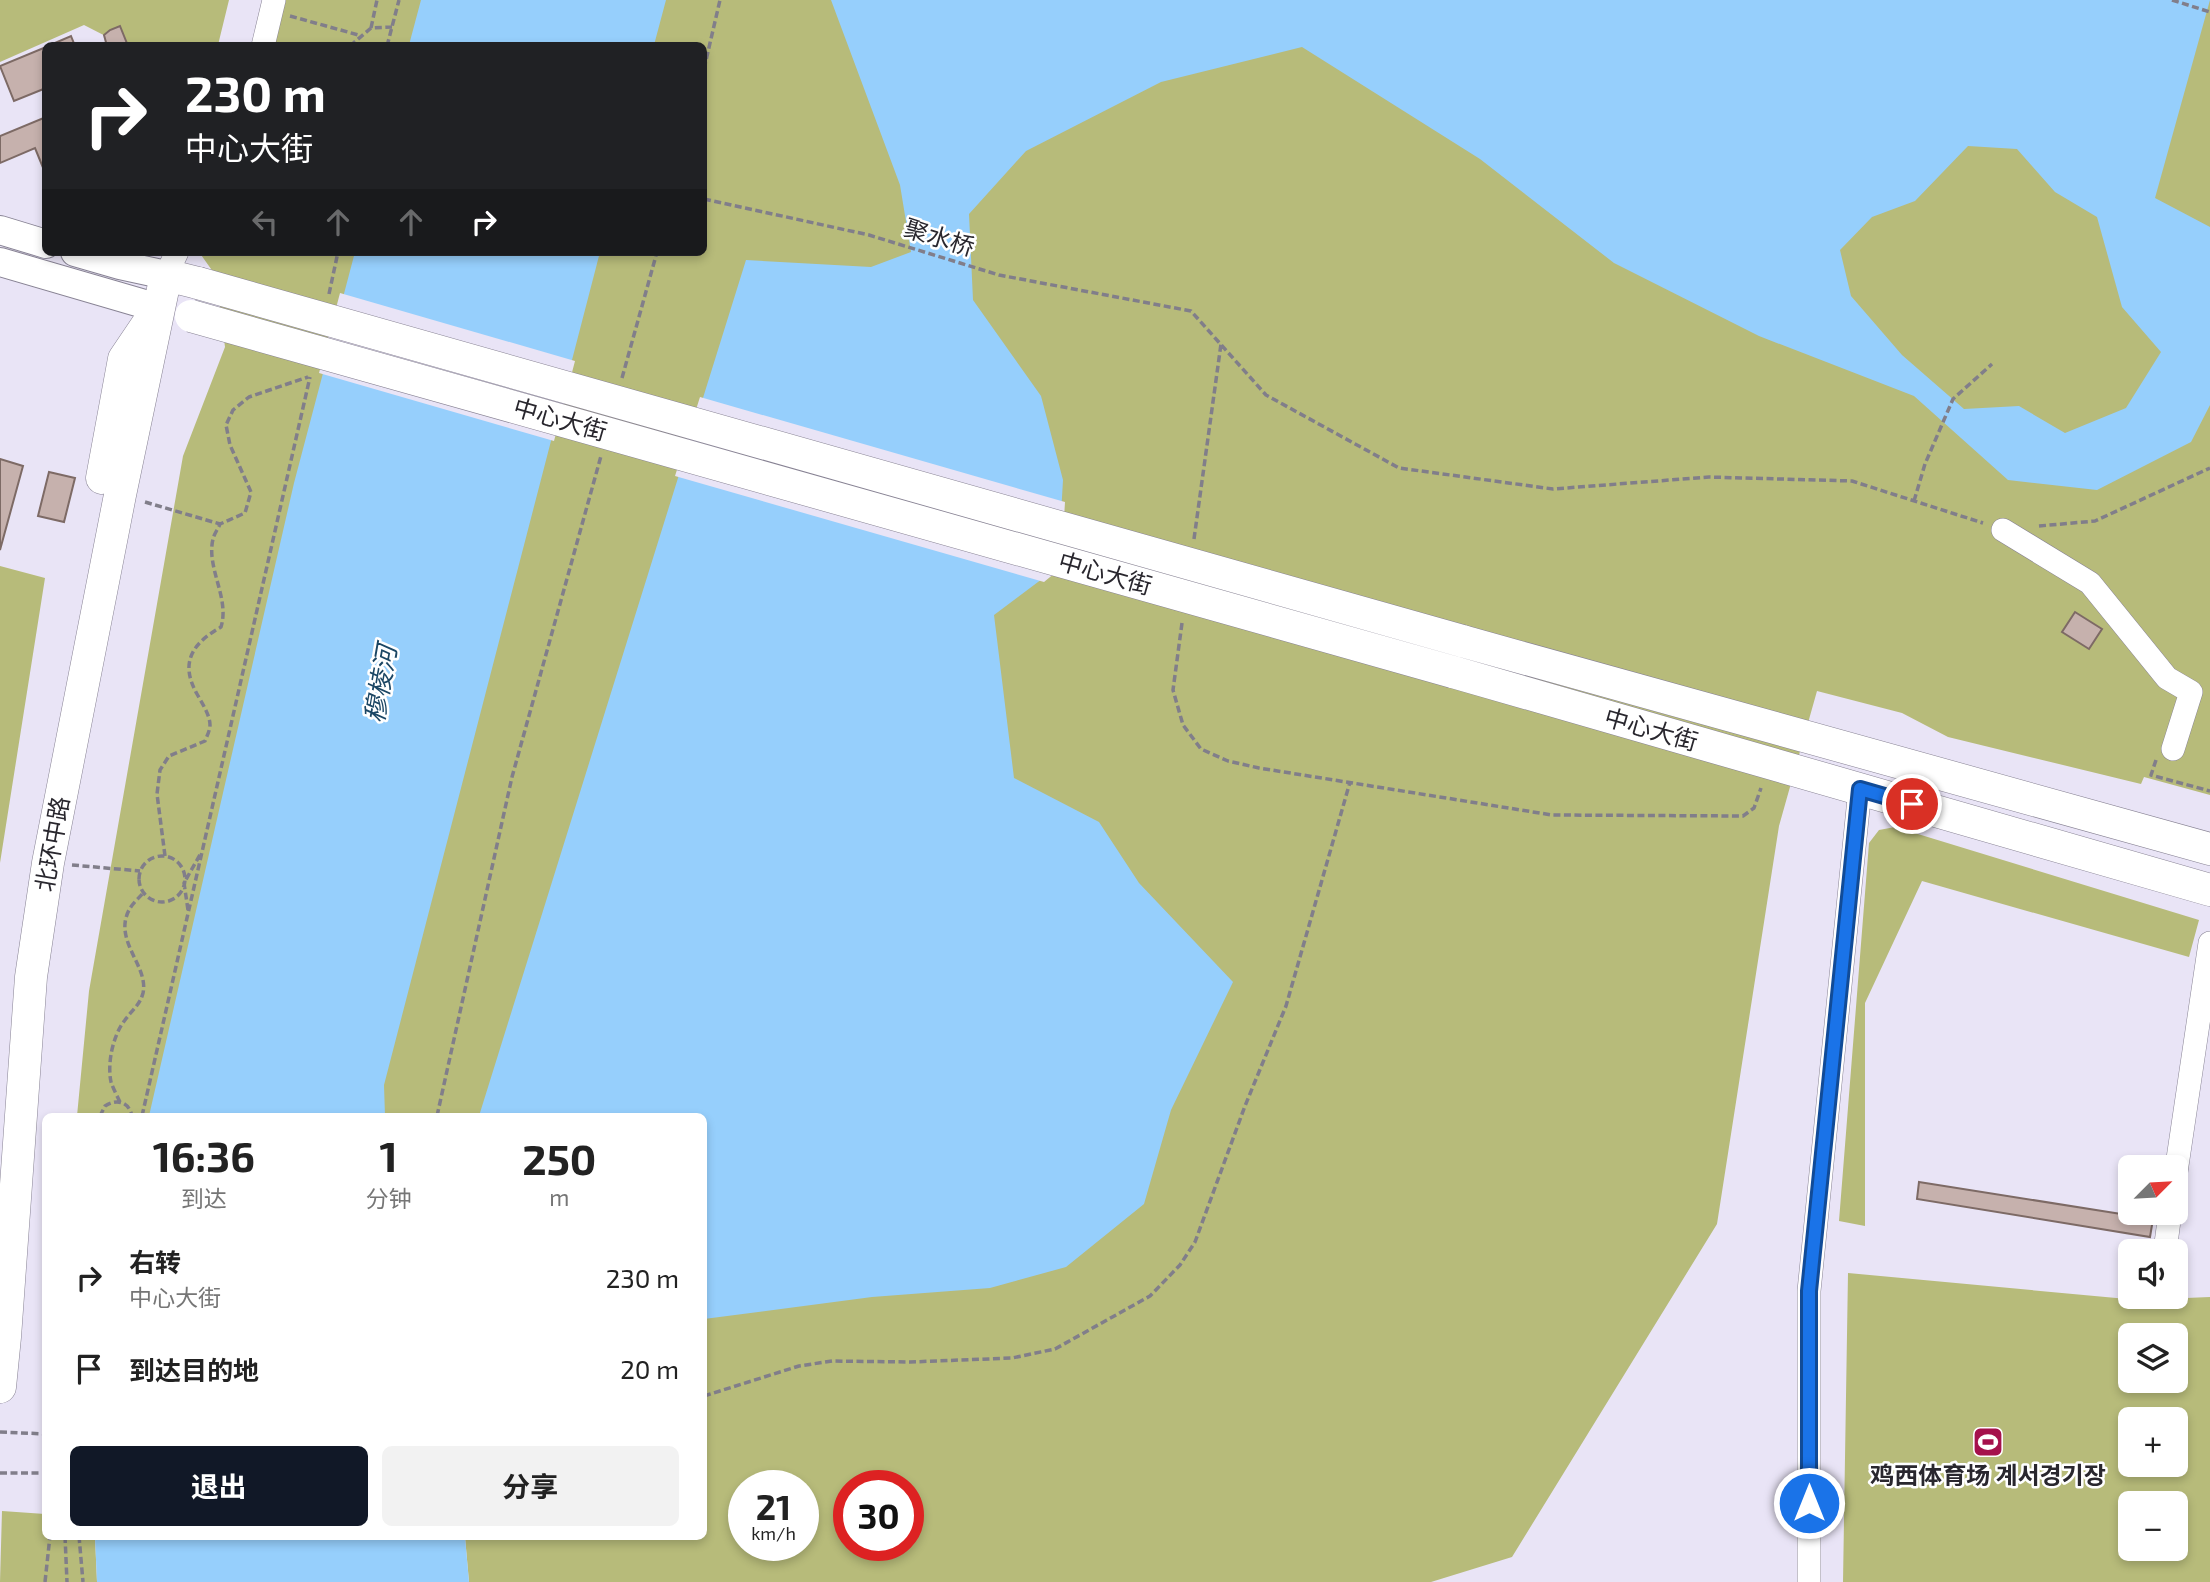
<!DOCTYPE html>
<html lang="zh">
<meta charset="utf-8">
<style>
body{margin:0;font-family:"Exo 2","Noto Sans SC","Noto Sans KR",sans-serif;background:#f2f2f2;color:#222;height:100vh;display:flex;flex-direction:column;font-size:26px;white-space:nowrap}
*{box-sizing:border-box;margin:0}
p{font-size:23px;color:#767676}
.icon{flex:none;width:38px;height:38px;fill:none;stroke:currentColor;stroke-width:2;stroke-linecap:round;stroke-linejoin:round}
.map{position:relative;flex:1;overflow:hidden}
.side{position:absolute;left:42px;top:1113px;width:665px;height:427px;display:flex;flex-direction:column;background:#fff;border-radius:10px;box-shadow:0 4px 10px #0003}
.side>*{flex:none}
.banner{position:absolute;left:42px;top:42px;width:665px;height:214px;border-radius:10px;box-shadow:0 4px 10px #0003;background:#202124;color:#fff;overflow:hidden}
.needle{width:46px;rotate:66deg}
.controls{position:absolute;left:2118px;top:1155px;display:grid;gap:14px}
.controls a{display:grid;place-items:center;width:70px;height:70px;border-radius:10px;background:#fff;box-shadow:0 4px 10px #0003;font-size:35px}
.speed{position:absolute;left:728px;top:1470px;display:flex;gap:14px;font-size:35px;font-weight:700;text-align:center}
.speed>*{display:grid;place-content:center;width:91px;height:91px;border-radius:50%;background:#fff;box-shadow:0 4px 10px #0003;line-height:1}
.speed small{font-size:18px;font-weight:400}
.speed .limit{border:10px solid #d22;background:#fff;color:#111}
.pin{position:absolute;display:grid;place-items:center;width:60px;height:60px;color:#fff;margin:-30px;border:4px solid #fff;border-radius:50%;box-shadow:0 2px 7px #0007}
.me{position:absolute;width:77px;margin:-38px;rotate:0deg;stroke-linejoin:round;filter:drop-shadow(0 0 5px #0008)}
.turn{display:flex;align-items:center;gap:24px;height:147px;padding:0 28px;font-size:32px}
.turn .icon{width:91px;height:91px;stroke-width:2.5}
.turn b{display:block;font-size:49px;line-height:60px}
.lanes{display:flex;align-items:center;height:66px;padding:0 28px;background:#0003;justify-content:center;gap:35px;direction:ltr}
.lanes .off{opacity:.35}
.eta{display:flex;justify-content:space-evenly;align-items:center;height:119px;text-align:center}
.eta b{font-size:42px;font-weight:700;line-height:49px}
.cta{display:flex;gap:14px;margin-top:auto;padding:14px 28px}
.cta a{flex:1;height:80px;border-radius:10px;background:#111827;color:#fff;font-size:28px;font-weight:700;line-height:80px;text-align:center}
.cta a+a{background:#f2f2f2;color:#222}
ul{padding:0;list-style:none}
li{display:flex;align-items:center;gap:21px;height:91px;padding:0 28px}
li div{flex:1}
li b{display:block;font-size:26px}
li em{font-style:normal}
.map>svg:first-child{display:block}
.green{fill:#b7bb7a;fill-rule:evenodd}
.water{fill:#96cffc;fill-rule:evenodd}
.pier{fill:#e9e4f6}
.building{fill:#c6b1ad;stroke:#7d6a65;stroke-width:2}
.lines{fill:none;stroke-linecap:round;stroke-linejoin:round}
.minor-casing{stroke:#888394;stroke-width:24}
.major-casing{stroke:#888394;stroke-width:30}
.highway-casing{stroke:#888394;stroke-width:33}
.path{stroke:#817e8a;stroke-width:3.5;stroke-dasharray:7 3.5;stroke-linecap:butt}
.minor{stroke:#fff;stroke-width:23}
.major{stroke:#fff;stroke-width:28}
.highway{stroke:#fff;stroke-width:32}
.highway-bridge-casing{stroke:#888394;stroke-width:33;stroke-linecap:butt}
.highway-bridge{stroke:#fff;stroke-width:32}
.route-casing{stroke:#114b97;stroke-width:18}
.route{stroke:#1a73e8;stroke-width:12}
.labels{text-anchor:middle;stroke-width:5;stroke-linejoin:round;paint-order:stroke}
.street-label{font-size:24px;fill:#29272e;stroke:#fff}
.poi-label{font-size:24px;font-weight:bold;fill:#29272e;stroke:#fff}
.water-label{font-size:26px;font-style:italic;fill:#1b4664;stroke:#fff}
</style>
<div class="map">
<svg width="2210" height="1582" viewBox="0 0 2210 1582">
<rect width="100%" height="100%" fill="#e9e4f6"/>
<path class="green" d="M0,0H229L218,45H123L84,25L0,62Z
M286,0H2210V795L2144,777L2141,784L1948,737L1902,713L1817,691L1779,826L1717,1224L1512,1557L1431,1582H469L465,1537L704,1536V1116H77L89,991L183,456L225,347L216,276L199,252H704V46L274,45ZM744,1486H803V1545H744ZM849,1486H908V1545H849Z
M0,566L45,578L0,863Z
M1895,827L2199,920L2189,957L1922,881L1865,1003V1226L1839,1221L1869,843L1879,830Z
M1848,1273L2138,1300L2210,1297V1582H1843ZM2175,1335V1381H2130V1335ZM2130,1419H2175V1465H2130ZM2175,1503V1549H2130V1503Z
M2,1511L45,1514L46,1536L95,1537L97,1582H0Z"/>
<path class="water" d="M421,0H666L654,45H409Z
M831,0H2210L2155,198L2210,227V405L2191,442L2097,490L2008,480L1914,396L1759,336L1614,263L1480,159L1302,47L1161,82L1026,151L969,214L973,300L1041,396L1063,480L1058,567L994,615L1014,778L1099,822L1139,883L1233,982L1171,1110L1144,1204L1066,1267L990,1288L872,1297L704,1319V1116H479L746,260L871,267L911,252L900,185ZM1968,146L2017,149L2055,192L2097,217L2122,307L2161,352L2126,408L2065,433L2019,406L1964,409L1902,355L1851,296L1840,250L1872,217L1915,201Z
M355,252H600L384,1085L385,1116H149L294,483Z
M95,1537H465L469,1582H97Z"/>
<path class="pier" d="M340,293L575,361L554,441L319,373Z
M700,397L1065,502L1061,568L1044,582L675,476Z"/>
<path class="building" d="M120,26L128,46H107L104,35L110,30Z
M71,36L75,46H48Z
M46,47V88L14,101L0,66Z
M46,117V169L44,170L35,148L0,163V136Z
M0,459L23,466L0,550Z
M49,472L75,478L64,522L38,516Z
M2075,612L2102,629L2089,649L2062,632Z
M1919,1182L2153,1219L2150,1237L1917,1199Z"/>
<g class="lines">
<g class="minor-casing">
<path id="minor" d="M263,46L274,0
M166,275L177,252
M2003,530L2090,583L2167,678L2191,692L2173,749
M2175,1179L2210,943
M2165,1251L2170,1213
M1809,1582V1291L1860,789"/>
</g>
<g class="major-casing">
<path id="major" d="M0,230L46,244
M75,252L120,265L166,275
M0,262L158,308"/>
</g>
<g class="highway-casing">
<path id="highway" d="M102,478L124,359L149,322
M1462,641L2210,849
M1453,672L2210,890
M0,1387L5,1337L31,977L48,863L120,495L166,275L198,283"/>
</g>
<path class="path" d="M2172,0L2210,12
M290,16L362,36
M371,28L377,0
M350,46L371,28L392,27
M387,46L399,0
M704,69L720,0
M704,199L869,235L999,275L1191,311L1266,395L1399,468L1553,489L1709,477L1852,481L1983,523
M329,294L338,252
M622,378L657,252
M1914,501L1925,464L1953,399L1992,364
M145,502L220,524
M2039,526L2095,521L2210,468
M1194,539L1221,344
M1182,623L1173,690L1183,725L1201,749L1228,761L1259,768L1552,815L1743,816L1754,808L1761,788
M2156,760L2151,775L2210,791
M165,856L157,794L160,770L169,756L205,741C207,736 210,730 210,725C210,715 202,703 197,694C179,662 193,643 221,627C230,598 206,568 213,539C214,534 218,529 220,524L245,513L251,492L230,445L226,425L233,410L249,397L308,377
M139 879a23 23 0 1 1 46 0a23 23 0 1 1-46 0Z
M72,865L140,871
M188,910L184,883L201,853
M120,1102C117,1096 113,1088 111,1082C107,1063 113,1035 125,1020C132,1010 140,1005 143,993C149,966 113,941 129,910C132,904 139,898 143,893
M100,1116L105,1106C117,1098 129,1102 132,1116
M142,1116L310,377
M437,1116L512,777L601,456
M704,1396L799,1366L832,1361L910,1362L1012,1358L1055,1349L1150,1296L1180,1265L1195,1242L1245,1106L1286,1006L1350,782
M0,1432L46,1434
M0,1473H46
M65,1536L67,1582
M79,1536L83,1582
M45,1582L50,1536"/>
<use href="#minor" class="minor"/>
<use href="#major" class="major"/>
<use href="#highway" class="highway"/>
<g class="highway-bridge-casing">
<path id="highway-bridge" d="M198,283L1462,641
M191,316L1453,672"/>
</g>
<use href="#highway-bridge" class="highway-bridge"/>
</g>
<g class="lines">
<g class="route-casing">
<path id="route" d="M1809,1503V1291L1860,789L1912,804"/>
</g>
<use href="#route" class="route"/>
</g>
<defs>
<g id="stadium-square" transform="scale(1.575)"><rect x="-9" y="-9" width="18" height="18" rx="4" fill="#a5114c" stroke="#fff"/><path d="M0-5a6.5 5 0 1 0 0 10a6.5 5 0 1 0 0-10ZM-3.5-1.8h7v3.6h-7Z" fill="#fff"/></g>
</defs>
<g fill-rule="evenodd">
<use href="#stadium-square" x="1988" y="1442"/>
</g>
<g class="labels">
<g class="street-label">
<text transform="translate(939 238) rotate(17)" y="8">聚水桥</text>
<text transform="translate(560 420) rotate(16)" y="8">中心大街</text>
<text transform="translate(1105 574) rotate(16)" y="8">中心大街</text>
<text transform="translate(1651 730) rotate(16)" y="8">中心大街</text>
<text transform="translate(53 844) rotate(-80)" y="8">北环中路</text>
</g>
<g class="poi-label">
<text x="1988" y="1484">鸡西体育场 계서경기장</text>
</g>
<g class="water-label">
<text transform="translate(381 684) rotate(-80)" y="9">穆棱河</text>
</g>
</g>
</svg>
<div class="controls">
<a><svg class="needle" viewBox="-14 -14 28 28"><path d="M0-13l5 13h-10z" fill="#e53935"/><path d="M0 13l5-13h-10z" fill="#767676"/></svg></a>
<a><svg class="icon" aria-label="sound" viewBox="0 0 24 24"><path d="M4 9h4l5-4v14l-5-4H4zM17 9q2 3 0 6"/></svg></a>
<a><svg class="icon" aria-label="layers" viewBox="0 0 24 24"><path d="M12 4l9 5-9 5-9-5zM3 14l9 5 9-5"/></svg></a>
<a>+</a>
<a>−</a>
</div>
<div class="speed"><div>21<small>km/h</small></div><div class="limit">30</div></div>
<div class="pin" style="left:1912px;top:804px;background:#d93025"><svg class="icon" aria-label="arrive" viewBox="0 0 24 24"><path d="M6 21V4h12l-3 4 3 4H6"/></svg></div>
<svg class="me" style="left:1809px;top:1503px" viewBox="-20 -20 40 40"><circle r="17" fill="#1a73e8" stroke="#fff" stroke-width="3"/><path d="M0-11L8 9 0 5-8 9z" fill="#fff"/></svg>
<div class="banner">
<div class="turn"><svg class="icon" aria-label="right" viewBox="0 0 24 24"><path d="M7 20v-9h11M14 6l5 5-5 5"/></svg><div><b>230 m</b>中心大街</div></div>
<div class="lanes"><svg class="icon off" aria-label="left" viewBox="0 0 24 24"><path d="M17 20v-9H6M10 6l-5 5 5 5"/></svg><svg class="icon off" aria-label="ahead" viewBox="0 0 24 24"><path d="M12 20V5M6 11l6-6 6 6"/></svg><svg class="icon off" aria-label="ahead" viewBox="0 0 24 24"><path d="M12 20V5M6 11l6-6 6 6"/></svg><svg class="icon" aria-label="right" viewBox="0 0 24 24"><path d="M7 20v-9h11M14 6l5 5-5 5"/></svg></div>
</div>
<section class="side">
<div class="eta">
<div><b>16:36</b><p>到达</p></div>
<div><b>1</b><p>分钟</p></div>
<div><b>250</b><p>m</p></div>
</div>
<ul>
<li><svg class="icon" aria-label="right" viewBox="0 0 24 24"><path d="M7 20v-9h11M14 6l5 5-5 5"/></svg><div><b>右转</b><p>中心大街</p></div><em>230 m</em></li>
<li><svg class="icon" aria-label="arrive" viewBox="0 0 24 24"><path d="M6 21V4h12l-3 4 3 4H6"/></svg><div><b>到达目的地</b></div><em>20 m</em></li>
</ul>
<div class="cta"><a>退出</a><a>分享</a></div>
</section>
</div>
